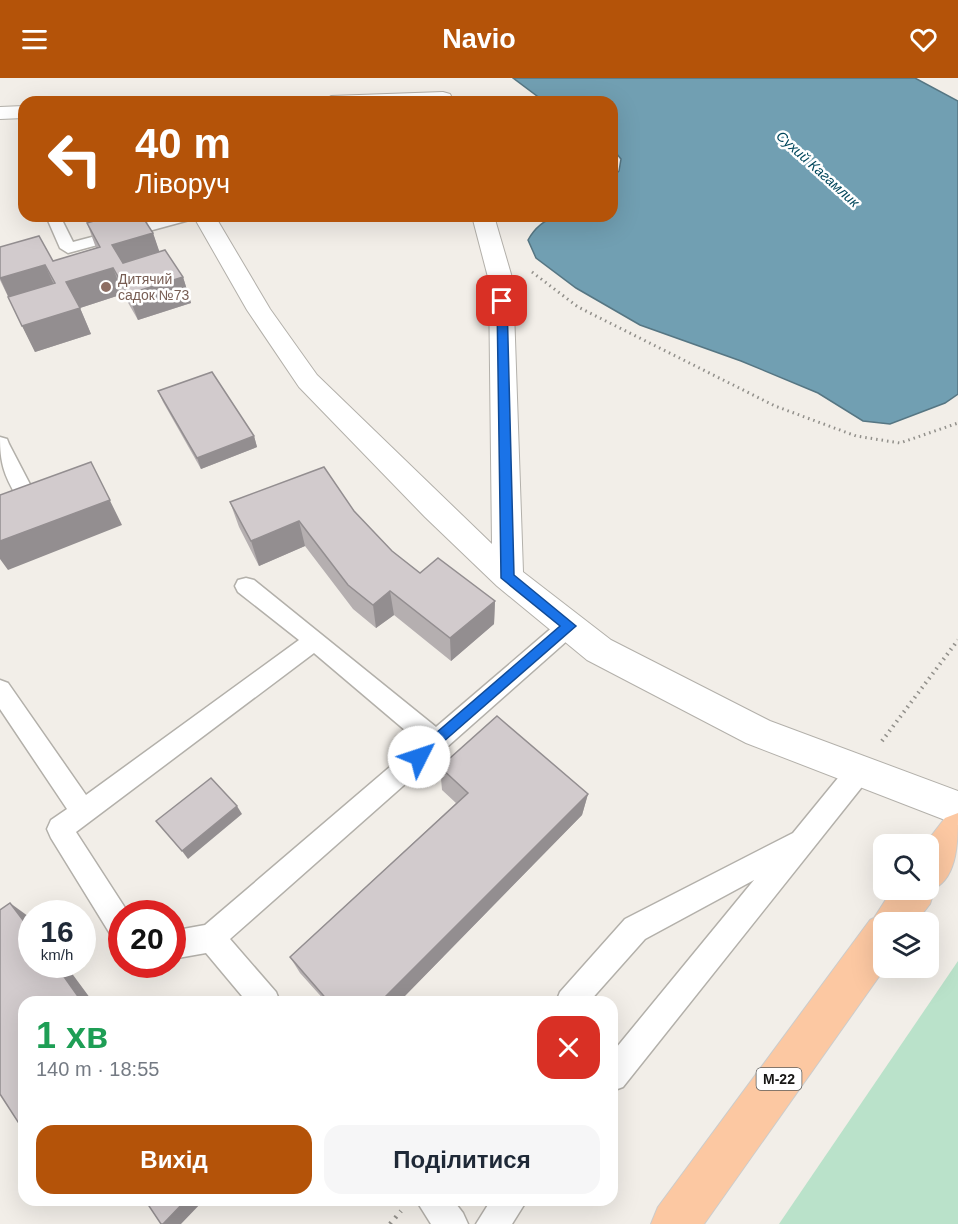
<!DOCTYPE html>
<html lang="uk">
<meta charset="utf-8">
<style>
body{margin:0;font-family:Helvetica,sans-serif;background:#f6f6f7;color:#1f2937;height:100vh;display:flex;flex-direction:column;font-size:22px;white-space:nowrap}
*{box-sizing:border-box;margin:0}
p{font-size:20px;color:#747a83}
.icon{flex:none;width:33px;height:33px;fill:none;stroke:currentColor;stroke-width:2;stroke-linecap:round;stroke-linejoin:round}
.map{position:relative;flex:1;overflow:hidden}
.panel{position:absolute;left:18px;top:918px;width:600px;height:210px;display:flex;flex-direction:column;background:#fff;border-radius:18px;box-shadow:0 6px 24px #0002}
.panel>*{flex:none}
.hud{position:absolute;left:18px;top:18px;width:600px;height:126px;border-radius:18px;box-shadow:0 6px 24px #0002;background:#b45309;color:#fff;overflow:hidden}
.buttons{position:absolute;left:873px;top:756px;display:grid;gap:12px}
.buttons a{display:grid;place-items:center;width:66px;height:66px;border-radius:12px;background:#fff;box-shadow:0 6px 24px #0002;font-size:30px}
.speed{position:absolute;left:18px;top:822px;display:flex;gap:12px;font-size:30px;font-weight:700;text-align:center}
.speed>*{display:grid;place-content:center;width:78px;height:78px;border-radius:50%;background:#fff;box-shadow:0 6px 24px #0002;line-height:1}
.speed small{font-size:15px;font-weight:400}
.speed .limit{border:9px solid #d22;background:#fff;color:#111}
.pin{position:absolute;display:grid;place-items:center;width:51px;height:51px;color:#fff;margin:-26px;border-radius:12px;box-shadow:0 3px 9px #0006}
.me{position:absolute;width:66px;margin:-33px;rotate:49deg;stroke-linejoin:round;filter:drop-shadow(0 0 4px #0008)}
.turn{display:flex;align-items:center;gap:21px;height:126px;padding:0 18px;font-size:27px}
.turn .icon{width:78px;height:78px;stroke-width:2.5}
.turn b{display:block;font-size:42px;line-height:51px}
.round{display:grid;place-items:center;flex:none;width:63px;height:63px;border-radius:18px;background:#f6f6f7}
.head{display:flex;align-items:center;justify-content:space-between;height:102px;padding:0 18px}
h1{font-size:36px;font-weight:800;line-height:45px;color:#1e9e55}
.action{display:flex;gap:12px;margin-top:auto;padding:12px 18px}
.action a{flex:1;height:69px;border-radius:18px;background:#b45309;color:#fff;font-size:24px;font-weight:800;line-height:69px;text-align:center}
.action a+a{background:#f6f6f7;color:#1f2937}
header{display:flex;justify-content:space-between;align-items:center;height:78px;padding:0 18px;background:#b45309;color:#fff;font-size:27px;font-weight:800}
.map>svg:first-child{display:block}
.green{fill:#bae2ca}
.water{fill:#719fb2;stroke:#567683;stroke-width:1.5}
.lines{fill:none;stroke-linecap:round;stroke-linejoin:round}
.service-casing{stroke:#b3b0aa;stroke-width:3}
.minor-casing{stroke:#b3b0aa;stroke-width:2}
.trunk-casing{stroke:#cccccb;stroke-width:2}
.path-far2{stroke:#92908b;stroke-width:3;stroke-dasharray:1.5 4;stroke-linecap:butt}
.path-far1{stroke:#92908b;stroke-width:4;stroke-dasharray:1.5 4.5;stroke-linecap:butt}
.path{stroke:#92908b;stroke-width:4.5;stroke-dasharray:2 6;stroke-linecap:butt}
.service{fill:#fff;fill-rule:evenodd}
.minor{fill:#fff;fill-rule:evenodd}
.trunk{fill:#fcc8a2;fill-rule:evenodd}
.wall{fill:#b5afb0}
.shaded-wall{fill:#938e90}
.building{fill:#d2cbcd;stroke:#938e90;stroke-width:1.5}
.route{fill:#1a73e8;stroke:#114b97;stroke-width:1.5}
.education-dot{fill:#8d6e63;stroke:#fff;stroke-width:2}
.labels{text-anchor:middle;stroke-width:5;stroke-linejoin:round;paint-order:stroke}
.far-water-label{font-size:14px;font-style:italic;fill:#01465b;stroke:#fff}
.far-education-label{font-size:14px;fill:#785e54;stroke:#fff;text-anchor:start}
.shield{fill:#fff;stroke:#5d5c5a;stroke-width:1.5}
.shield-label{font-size:14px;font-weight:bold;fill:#171614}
</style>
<header><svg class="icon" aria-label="menu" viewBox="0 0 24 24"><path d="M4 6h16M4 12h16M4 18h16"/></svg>Navio<svg class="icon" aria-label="heart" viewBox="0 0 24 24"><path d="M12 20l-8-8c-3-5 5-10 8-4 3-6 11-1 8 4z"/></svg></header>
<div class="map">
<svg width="958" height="1146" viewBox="0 0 958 1146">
<rect width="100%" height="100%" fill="#f2eee8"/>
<path class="green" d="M958,883V1146H779Z"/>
<path class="water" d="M513,0H915L958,23V316L945,325L890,346L863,343L818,315L741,283L640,247L576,210L536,180L528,162C547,128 578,138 612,138V100L619,93L621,81L612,70V24H545Z"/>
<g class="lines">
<g class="service-casing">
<path id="service" d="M46,138H60L73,164L171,138H195L193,141L68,175L60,170Z
M0,359L7,361L9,366L34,414L31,419L24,421L17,419C4,397 0,385 0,359Z
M246,500L254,502L436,649L561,542L569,539L577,542L580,548L577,554L230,861L276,914L280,924H247L206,875L172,881V853L205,847L419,664L314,575L76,754L129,836H122V862L112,859L51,760L47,751L51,742L67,731L0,631V602L8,605L86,717L299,562L238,514L235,508L238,502Z
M860,681L869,684L872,692L869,700L623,1009L612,1013V975L754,802L645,861L589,924H556L560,914L625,841L793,755L851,684Z
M416,1122H453L463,1135L468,1146H431Z
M491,1122H527L512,1146H476Z"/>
</g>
<g class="minor-casing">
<path id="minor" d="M443,14L450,16L452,20L450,24H321L331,18Z
M24,28V40L0,41V29Z
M197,138H215L270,231L317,297L492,466L489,203L472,138H494L513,203L523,494L611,562L770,643L958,713V747L746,665L587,582L497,508L425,439L299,309L247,232L195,141Z"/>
</g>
<g class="trunk-casing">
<path id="trunk" d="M958,735C958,761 958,798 935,810L930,826L916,844H884L885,890L704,1146H651L658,1129L870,842L874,840L892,812H928V766H925L945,740Z"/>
</g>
<path class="path-far2" d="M532,194L578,229L775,328L856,358L900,365L958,345"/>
<path class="path-far1" d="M882,663L958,562"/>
<path class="path" d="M390,1146L401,1133"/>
<use href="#service" class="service"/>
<use href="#minor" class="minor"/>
<use href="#trunk" class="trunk"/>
</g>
<path class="wall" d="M87,145L153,155L159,174L183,199L191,225L138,242L123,216L80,230L91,256L35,274L0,202V169L53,183L96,170Z
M158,313L254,358L257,369L201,391L163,324Z
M230,424L354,433L392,473L420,495L495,523L494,546L451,583L394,537L376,550L353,531L305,468L259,488L239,449Z
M440,689L588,716L582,737L399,924H326L300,895L290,879L456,725L442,712Z"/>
<path class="shaded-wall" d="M153,155L162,181L122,194L112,167Z
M45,187L57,213L12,227L0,200Z
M113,190L123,216L80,230L91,256L35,274L22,248L66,204Z
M183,199L191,225L138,242L128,216Z
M254,358L257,369L201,391L197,380Z
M91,384L122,447L8,492L0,481V463Z
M299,443L305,468L259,488L251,463Z
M390,513L394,537L376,550L373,527Z
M495,523L494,546L451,583L450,560Z
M588,716L582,737L399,924H380Z
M237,728L242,736L188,781L182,773Z
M10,825L32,841V854Z
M55,886H65L93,924H82Z
M24,1039V1046L18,1044Z
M186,1122H204L181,1146H163Z"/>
<path class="building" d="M111,138H142L153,155L112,167L123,185L165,172L183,199L128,216L113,190L66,204L80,230L22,248L8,219L55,205L45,187L0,200V169L39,158L53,183L100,169L87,145Z
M212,294L254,358L197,380L158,313Z
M91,384L110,422L0,463V417Z
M324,389L354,433L392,473L420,495L438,480L495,523L450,560L390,513L373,527L348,507L299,443L251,463L230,424Z
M497,638L588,716L380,924H329L290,879L468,715L440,689Z
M211,700L237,728L182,773L156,743Z
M10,825L32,854V886H55L82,924H24V1039L18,1044L0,1016V832Z
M145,1122H186L163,1146H161Z"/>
<path class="route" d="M502,220L507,223L514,497L576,548L419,685L414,683L411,679L414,674L560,548L501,500L497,223Z"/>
<circle class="education-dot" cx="106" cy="209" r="6"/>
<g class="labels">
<g class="far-water-label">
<text transform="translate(818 91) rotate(42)" y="5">Сухий Кагамлик</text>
</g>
<g class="far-education-label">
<text x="118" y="206">Дитячий<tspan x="118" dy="16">садок №73</tspan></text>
</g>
<rect class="shield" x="756.5" y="990" width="45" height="22" rx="4.5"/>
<g class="shield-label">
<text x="779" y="1006">М-22</text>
</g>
</g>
</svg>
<div class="buttons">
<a><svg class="icon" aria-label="search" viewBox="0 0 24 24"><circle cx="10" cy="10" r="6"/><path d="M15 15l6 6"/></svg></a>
<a><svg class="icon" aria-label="layers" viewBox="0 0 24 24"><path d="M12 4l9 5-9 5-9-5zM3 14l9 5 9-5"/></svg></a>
</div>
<div class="speed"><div>16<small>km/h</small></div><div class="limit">20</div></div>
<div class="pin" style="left:502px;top:223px;background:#d93025"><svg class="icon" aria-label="arrive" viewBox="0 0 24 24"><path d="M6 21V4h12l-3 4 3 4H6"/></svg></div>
<svg class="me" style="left:419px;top:679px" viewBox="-20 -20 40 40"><circle r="19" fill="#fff"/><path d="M0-13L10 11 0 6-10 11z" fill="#1a73e8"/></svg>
<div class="hud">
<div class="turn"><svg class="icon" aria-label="left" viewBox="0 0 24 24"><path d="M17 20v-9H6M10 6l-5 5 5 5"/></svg><div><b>40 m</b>Ліворуч</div></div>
</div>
<section class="panel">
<div class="head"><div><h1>1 хв</h1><p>140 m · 18:55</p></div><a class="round" style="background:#d93025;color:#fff"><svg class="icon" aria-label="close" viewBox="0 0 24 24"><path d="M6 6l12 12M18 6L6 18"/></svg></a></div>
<div class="action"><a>Вихід</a><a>Поділитися</a></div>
</section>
</div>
